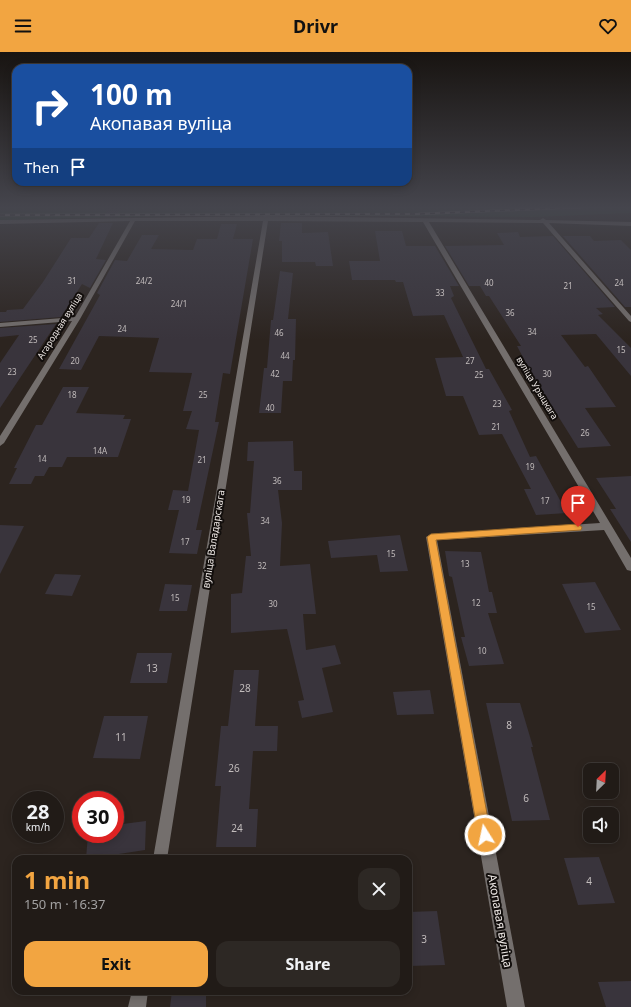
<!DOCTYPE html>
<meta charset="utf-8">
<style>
body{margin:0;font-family:"Noto Sans",sans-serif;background:#2d2824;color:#f1f3f6;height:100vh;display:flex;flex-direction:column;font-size:15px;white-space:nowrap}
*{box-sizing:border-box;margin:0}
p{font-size:13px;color:#a2a1a1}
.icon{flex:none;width:22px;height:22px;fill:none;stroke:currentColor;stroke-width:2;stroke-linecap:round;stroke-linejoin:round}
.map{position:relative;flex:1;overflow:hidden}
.panel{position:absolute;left:12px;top:803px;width:400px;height:140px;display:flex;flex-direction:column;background:#211b17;border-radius:12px;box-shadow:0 2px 10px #0003,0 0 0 1px #3e3936}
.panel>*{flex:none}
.hud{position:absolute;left:12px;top:12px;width:400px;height:122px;border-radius:12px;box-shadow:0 2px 10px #0003,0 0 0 1px #3e3936;background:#1a4fa0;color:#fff;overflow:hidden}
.needle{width:26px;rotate:24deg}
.controls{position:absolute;left:583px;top:711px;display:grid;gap:8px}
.controls a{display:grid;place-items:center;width:36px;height:36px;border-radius:8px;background:#211b17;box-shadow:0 2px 10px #0003,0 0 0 1px #3e3936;font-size:20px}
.speed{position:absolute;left:12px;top:739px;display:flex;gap:8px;font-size:20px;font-weight:700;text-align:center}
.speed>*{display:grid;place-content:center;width:52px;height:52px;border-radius:50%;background:#211b17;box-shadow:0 2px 10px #0003,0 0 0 1px #3e3936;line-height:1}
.speed small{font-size:10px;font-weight:400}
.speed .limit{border:6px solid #d22;background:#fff;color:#111}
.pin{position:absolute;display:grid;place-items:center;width:34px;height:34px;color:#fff;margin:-41px -17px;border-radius:50% 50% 50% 0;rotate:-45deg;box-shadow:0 0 4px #0007}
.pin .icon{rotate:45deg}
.me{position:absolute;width:44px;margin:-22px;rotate:350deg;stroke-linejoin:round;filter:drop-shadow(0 0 3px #0008)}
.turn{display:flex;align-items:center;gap:14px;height:84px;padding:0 12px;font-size:18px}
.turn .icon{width:52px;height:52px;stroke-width:2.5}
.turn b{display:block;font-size:28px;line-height:34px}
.then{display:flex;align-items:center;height:38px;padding:0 12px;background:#0003;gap:8px;font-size:15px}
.round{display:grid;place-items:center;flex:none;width:42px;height:42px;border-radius:12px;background:#2d2824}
.overview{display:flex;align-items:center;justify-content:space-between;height:68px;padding:0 12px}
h1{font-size:24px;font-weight:700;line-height:30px;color:#f2a541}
.button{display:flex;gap:8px;margin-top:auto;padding:8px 12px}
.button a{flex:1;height:46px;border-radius:12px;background:#f2a541;color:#111;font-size:16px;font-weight:700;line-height:46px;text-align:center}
.button a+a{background:#2d2824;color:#f1f3f6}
header{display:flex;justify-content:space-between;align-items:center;height:52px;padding:0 12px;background:#f2a541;color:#111;font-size:18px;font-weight:700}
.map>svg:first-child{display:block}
.green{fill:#2a472e}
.building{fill:#39343c}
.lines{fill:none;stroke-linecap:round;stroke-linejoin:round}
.minor{fill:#746f6d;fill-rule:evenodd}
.rail-casing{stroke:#b7b1ad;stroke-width:2.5}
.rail{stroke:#120e0c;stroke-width:1.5;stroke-dasharray:5;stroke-linecap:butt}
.route{fill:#f2a541;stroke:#9d6b2a}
.labels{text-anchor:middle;stroke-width:4;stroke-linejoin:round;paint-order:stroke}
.number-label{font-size:8px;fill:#c2bcbc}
.far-street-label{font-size:9px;fill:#efe9e6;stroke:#120e0c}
.street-label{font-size:10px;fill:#efe9e6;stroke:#120e0c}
.near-number-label{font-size:10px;fill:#c2bcbc}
.near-street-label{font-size:12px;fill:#efe9e6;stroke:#120e0c}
</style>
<header><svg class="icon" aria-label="menu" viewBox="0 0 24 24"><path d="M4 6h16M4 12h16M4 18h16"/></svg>Drivr<svg class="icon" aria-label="heart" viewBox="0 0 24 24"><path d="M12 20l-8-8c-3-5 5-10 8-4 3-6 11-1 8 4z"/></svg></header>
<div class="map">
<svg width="631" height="955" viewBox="0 0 631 955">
<rect width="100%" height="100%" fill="#2c241f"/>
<path class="green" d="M0,155H631V161L533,165L221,163L0,168Z"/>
<path class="building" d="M109,155H121L116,165H103Z
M99,171H113L96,207L106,208L90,236L82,232L61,265L0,270V260H6L7,258L23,257L43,230L71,186H89Z
M281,171H302V181L328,180L333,214H316L315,210H282V189H279Z
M221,172H237L233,187H253L230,322L223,321L215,370H219L196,478H202L197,502L169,501L179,458H168L173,438L188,439L199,378L186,377L192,359H183L192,321L149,320L159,286L99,284L81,318L59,317L100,243L97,241L115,208L127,209L142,183H159L151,197L193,198L197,187H217Z
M375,179H402L406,194H435L459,234H450L454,244L451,246L486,317H489L512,358L509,359L530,405L536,404L567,461L536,463L524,437H531L502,382L479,383L463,344H446L435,306L463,305L444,263L413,264L403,230H396L395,228H352L349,209H380Z
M518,180L520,185L553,184L615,255L596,256L603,262L598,263L631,296V324L596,282L561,283L585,315L588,314L616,355L585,356L611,394L578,396L553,356H549L537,338L525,315H528L517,294H521L489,244H486L480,234H469L445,194L504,193L497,181Z
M563,184H590L594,189L621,188L631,198V255H625Z
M280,219L293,221L288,267H296L295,308H293L292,329H283L281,361H259L264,316H267L271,268H273Z
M56,272L0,356V311L19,283L0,285V276Z
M63,335H89L76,361L125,363L123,367H131L118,405H67L62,415H49L44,424H35L31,432H9L17,416H14L36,373H42Z
M293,389L294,419H302V438H278L282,471L280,514L310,512L316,562H303L306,598L335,593L341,612L322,616L333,660L302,666L298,649L304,648L287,577L231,581V542L242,541L246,504H251L247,461H250L254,409H247L248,390Z
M631,424V490L610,457H616L596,426Z
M0,473L24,474L0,522Z
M400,483L408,519L380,520L377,503L331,506L328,489Z
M445,499L481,500L489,540H492L497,561H488L504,612L469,614L461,585H465L452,525L449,524Z
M55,522L81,523L72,544L45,542Z
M595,530L621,578L585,581L562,532Z
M165,532L192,533L187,559H159Z
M137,601H172L167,631H130Z
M234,618H259L255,674H278L277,699H253L249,757H258L256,795H216L221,734H215L221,674H228Z
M430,638L434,662L397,663L393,640Z
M486,651H520L533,695H531L550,768L512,769Z
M104,664H148L140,707L93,706Z
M146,769L145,798L86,807L88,782H115V773Z
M599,805L615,851L578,853L564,806Z
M437,859L445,913L408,914V860Z
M631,929V955H606L598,930Z
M172,939H206V955H170Z"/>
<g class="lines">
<path class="minor" d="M266,164L540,168L543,166L546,168L631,170V174L549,171L631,264V270L629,269L543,171L429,170L631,506V519L627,518L604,478L437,488L525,955H507L426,485L431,482L600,471L423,170L268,169L167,807H153L263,169H135L80,267L4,391L0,394V384L72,269L0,275V271L75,265L130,169L0,172V168Z
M132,939H148L146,955H128Z"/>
<g class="rail-casing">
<path id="rail" d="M0,163L418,162L582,155"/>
</g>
<use href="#rail" class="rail"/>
</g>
<linearGradient id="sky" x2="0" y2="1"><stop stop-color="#181411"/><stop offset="0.54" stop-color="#45454d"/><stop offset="1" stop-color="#45454d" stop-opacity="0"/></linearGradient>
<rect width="631" height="288" fill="url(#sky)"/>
<path class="route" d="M578,472L582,475L581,478L436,488L491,783L489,787L485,789L480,787L478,783L427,485L431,482Z"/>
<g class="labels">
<g class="number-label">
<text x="72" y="232">31</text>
<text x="144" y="232">24/2</text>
<text x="489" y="234">40</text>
<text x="619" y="234">24</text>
<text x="568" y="237">21</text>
<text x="440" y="244">33</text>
<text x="179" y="255">24/1</text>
<text x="510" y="264">36</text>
<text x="122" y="280">24</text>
<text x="532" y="283">34</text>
<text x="279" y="284">46</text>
<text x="33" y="291">25</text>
<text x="621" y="301">15</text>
<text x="285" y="307">44</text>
<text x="75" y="312">20</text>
<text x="470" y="312">27</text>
<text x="12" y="323">23</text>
<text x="275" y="325">42</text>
<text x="547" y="325">30</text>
<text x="479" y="326">25</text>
<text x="72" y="346">18</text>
<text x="203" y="346">25</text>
<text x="497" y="355">23</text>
<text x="270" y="359">40</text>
<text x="496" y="378">21</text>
<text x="585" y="384">26</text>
<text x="100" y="402">14А</text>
<text x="42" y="410">14</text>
<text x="202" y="411">21</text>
<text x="530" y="418">19</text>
<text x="277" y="432">36</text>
<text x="186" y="451">19</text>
<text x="545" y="452">17</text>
<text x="265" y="472">34</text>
<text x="185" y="493">17</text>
<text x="391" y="505">15</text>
<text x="465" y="515">13</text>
<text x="262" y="517">32</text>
<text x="175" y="549">15</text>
<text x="476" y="554">12</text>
<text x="273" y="555">30</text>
<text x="591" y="558">15</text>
<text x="482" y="602">10</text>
</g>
<g class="far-street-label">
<text transform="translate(60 274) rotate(-58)" y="3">Агародная вуліца</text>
<text transform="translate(537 336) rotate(59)" y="3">вуліца Урыцкага</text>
</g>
<g class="street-label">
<text transform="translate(213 487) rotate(-81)" y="4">вуліца Валадарскага</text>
</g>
<g class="near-number-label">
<text x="152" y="620">13</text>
<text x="245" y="640">28</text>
<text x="509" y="677">8</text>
<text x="121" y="689">11</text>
<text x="234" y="720">26</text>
<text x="526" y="750">6</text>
<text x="237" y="780">24</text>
<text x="589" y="833">4</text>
<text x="424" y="891">3</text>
</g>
<g class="near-street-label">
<text transform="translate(500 869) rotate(80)" y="4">Акопавая вуліца</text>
</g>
</g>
</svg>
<div class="controls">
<a><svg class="needle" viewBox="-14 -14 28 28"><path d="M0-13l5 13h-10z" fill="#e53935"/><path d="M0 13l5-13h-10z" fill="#a2a1a1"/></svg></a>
<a><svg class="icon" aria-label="sound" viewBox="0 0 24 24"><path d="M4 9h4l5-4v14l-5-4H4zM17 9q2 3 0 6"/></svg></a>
</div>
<div class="speed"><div>28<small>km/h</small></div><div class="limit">30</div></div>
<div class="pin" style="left:578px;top:475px;background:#d93025"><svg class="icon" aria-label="arrive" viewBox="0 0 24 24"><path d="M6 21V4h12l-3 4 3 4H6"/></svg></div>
<svg class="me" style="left:485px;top:783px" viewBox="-20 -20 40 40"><circle r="17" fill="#f2a541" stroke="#fff" stroke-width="3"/><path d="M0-11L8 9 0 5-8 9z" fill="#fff"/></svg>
<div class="hud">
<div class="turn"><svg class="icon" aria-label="right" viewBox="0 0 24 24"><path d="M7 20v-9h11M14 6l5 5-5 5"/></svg><div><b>100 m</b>Акопавая вуліца</div></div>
<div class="then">Then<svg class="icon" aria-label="arrive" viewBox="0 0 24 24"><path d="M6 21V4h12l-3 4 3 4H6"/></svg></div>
</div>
<section class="panel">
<div class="overview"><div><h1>1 min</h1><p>150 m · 16:37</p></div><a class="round"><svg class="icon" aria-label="close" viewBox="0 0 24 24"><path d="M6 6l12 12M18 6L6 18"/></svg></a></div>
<div class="button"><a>Exit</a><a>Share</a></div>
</section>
</div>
